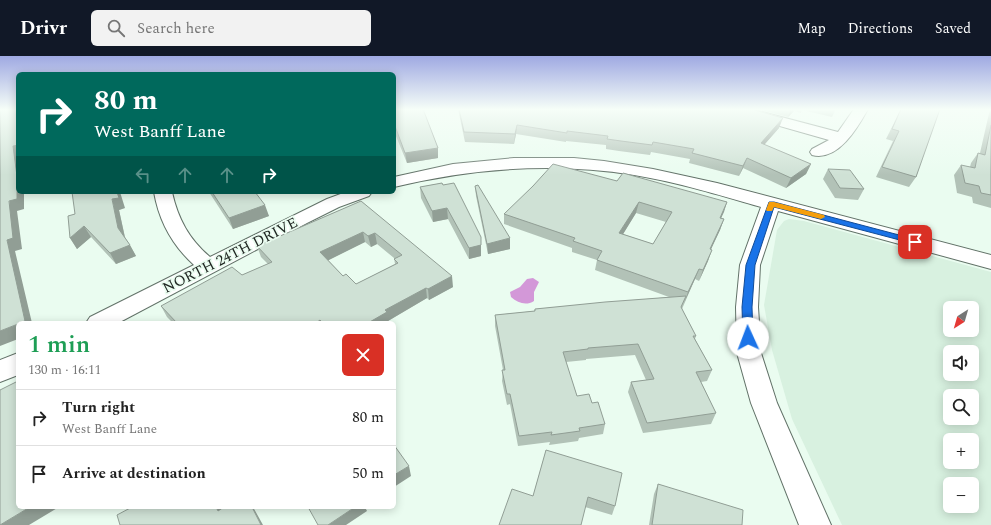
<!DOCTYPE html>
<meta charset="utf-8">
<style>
body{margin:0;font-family:Spectral,serif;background:#f2f2f2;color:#222;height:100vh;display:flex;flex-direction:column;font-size:15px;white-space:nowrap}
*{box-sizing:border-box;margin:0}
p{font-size:13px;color:#767676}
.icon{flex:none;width:22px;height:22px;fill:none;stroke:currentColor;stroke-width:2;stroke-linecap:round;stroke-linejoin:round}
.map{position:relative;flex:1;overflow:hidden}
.details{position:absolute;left:16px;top:265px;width:380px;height:188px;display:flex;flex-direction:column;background:#fff;border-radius:6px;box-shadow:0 2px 10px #0003}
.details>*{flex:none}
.banner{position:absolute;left:16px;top:16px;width:380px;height:122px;border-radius:6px;box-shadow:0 2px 10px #0003;background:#00695c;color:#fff;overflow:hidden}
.needle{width:26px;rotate:217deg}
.controls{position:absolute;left:943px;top:245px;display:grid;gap:8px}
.controls a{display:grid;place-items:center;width:36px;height:36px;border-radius:6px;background:#fff;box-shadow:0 2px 10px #0003;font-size:20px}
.pin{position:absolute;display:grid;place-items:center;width:34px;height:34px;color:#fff;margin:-17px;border-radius:8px;box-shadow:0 2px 6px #0006}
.me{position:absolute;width:44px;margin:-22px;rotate:358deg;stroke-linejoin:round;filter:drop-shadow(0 0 3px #0008)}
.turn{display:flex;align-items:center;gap:14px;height:84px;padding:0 12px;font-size:18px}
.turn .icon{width:52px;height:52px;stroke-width:2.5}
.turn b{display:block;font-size:28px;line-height:34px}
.lanes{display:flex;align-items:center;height:38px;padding:0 12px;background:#0003;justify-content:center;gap:20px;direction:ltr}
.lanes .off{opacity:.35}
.round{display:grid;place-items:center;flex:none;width:42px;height:42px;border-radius:6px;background:#f2f2f2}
.overview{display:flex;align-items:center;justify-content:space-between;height:68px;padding:0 12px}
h1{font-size:24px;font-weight:600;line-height:30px;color:#1e9e55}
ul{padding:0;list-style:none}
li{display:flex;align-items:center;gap:12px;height:56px;padding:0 12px;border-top:1px solid #e0e0e0}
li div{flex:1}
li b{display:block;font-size:15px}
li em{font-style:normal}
header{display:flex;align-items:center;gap:24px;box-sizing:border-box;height:56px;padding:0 20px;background:#111827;color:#fff}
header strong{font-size:19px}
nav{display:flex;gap:22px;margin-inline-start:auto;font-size:14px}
.search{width:280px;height:36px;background:#f2f2f2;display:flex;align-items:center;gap:10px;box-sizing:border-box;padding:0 14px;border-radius:6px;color:#767676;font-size:15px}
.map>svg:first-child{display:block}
.built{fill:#d8f1e0;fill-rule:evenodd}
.water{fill:#d398d8}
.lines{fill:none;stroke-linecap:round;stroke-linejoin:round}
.minor-casing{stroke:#627268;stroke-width:2}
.minor{fill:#fff;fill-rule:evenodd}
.wall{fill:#b2c2b7;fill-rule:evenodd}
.shaded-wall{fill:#919e95}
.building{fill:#cfe1d5;stroke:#919e95;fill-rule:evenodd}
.route{fill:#1a73e8;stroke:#114b97}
.slow{fill:#f59e0b}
.labels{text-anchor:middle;stroke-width:3.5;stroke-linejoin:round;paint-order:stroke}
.street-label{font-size:15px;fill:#212723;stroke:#eafcf0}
</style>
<header>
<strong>Drivr</strong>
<div class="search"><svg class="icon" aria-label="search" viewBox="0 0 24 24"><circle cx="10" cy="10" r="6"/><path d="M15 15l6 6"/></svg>Search here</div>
<nav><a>Map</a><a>Directions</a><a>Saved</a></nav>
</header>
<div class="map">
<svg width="991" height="469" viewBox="0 0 991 469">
<rect width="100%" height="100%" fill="#eafcf0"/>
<path class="built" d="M789,163L804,165L991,216V469H842L792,363L772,294L764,249L777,174L784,165ZM950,252H972V274H950ZM950,296H972V318H950ZM950,340H972V362H950ZM950,384H972V406H950ZM950,428H972V450H950Z"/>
<path class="water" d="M533,222L539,226L534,236V245C526,250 518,247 511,241L510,236L520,231L527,223Z"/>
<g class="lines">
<g class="minor-casing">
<path id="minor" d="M728,53H751L838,76L854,53H868C858,71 838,106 812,99L810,96L812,93L829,84L730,56Z
M514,102H574L604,105L653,113L717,127L991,199V213L778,155L760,209L758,251L761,297L777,347L831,469H799L751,347L737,297L736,251L740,209L761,151C719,139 677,126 634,119C554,106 473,112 394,131V121L453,108Z
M154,136H172C178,163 189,183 210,201L327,143L346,136H372L369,140L339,151L307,167L118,267H86L90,261L194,209C172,189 159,165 154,136Z
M18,297V319L0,326V304Z"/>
</g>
<use href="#minor" class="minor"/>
</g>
<path class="wall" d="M394,53L438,92V102L407,107L396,80H394Z
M458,53H751L779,72L764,89L811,108L806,118L786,132L743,112L739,120L689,107L690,103L651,96L650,99L619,95L606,93V89L566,85V86L516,78L514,88L465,86Z
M757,53H836L832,61L802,54L801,57L794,55L788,61Z
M901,53H940L916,121L909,131L876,121L893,85L886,83Z
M990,53H991V152L973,147L972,141L957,137L954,119L961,109L970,111L971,107L978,97H980Z
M828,113L864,133L858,144L835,142L823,123Z
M617,125L727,146L721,162L724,163L720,174L711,193L708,205L699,225L695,223L682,253L696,280L695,283L712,314L707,325L701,326L716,357L711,368L643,377L628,336L631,326L646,324L635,299L586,303V304L566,306L577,340L592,347L605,368L603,378L579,382L578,385L549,389L550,386L518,390L510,348L507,349L502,325L503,314L495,270V259L534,255L535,253L669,241L595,214L597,204L572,196V192L504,168V158ZM636,157L666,166L653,188L623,178Z
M442,127L481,200L469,203L448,163L433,166L421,142L420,131Z
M475,130L510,193L488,198L476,140Z
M209,136H255L269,160L233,173Z
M361,145L453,231L429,244L427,242L388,265L389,267H173L167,261L161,250L242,219L268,208L261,201L257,190ZM365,186L371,191L377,188L394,202L395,208L356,228L343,220L328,204Z
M125,152L119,154L125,181L136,200L116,208L91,181L77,193L70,182L75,158Z
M546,394L615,450L612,459L585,451L533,440Z
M658,428L742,469H649L654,438Z"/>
<path class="shaded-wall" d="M15,53H18V76Z
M791,53H794V55L788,61Z
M783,62L779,72L757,97L761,87Z
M517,69L516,78L514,88L515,78Z
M394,70H395L396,80H394Z
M18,89V136H24V153L17,155L22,193L15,195L32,267H20L7,184L13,90Z
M438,92V102L407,107L405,97Z
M747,102L743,112L739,120L743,110Z
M811,108L806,118L786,132L791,122Z
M117,136H120L125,152L119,154L125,182L118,172L112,143Z
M639,146L636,157L617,188L619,177Z
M727,146L724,156L716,173L720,162Z
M265,149L269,160L233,173L229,162Z
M447,152L448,163L433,166L432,155Z
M724,163L720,174L706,204L710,193Z
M84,170L91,181L77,193L70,182Z
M363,176L365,186L323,207L320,196Z
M375,177L377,188L371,191L368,180Z
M481,181V200L469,203V192Z
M510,182V193L488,198L487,188Z
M130,189L136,200L116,208L110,197Z
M712,194L708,205L699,225L703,214Z
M699,213L695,223L684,247L688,236Z
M452,220L453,231L429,244L428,233Z
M426,232L427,242L388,265L389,267H368L385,254Z
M320,264L322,267H316Z
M18,268V283L0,290V275Z
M409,410L411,420L394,431V419Z
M30,451H59L29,469H0Z
M216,451H220L225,464L218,455Z
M252,451H253L263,469H261Z
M355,451H365L367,455L346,469H328Z"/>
<path class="building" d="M0,53H15L18,76V89L13,90L17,120V143L9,145L13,182L7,184L25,265L18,267V268L0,275Z
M394,53H423L438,92L405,97L395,70H394Z
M459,53H751L783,62L761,87L811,108L791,122L747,102L743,110L692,97L694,93L653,86L652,89L621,85L607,83L608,80L567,75V77L517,69L515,78L464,76Z
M901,53H940L916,121L882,111L899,75L892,73Z
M991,69V139L981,137L979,130L965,127L961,109L975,112L978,97L985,99Z
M553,108L617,125L623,117L727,146L720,162L724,163L710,193L712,194L703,214L699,213L688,236L597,204L602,195L573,185L575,182L504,158L533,130ZM639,146L672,156L653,188L619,177Z
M828,113L850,114L864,133L840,132Z
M442,127L443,129L454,127L481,181V189L469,192L447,152L432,155L420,131Z
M478,129L510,182L487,188L475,130Z
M72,136H117L119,142L112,143L118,172L130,189L110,197L84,170L70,182L68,160L75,158Z
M212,136H255L265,149L229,162Z
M361,145L452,220L428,233L426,232L385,254L387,256L368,267H323L320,264L316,267H211L210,266L208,267H177L161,250L232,211L242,219L272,206L257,190ZM363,176L368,180L375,177L402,199L394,203L398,207L356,228L346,218L343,220L320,196Z
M686,240L681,251L696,280H693L712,314L696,316L716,357L647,367L631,326L654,323L638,288L588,292V293L563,296L577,340L589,338L592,347L598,346L605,368L579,372L580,375L551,379L552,376L519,380L510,338H507L502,314H505L495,259L535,255V253L605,246Z
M18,325V451H30L0,469V334Z
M394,389L409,410L394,419Z
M546,394L622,417L615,450L588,441L581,469H499L512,433L533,440Z
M658,428L743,454L742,469H652Z
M132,451H216L218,455L224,451H252L261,469H120L117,459Z
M308,451H355L328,469H318Z"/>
<linearGradient id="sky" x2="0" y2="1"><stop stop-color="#9fa9e2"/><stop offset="0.45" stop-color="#f6fef8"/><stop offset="1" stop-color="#f6fef8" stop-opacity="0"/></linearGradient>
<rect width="991" height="119" fill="url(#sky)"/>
<path class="route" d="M769,146H774L918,184L919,186L915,188L774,151L755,209L752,251L753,282L752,285H744L743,282L742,251L746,209Z"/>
<path class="slow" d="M769,146H774L824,159L825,161L821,163L774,151L772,155H767L766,154Z"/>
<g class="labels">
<g class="street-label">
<text transform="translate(230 199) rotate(-27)" y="5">NORTH 24TH DRIVE</text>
</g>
</g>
</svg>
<div class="controls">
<a><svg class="needle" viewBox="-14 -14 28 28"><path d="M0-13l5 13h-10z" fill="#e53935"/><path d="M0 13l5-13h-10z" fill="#767676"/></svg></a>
<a><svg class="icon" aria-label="sound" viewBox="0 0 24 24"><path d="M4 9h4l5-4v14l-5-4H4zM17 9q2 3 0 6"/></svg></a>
<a><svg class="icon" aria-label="search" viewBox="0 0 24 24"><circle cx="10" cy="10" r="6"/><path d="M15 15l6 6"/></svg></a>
<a>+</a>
<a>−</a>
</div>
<div class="pin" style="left:915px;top:186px;background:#d93025"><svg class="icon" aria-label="arrive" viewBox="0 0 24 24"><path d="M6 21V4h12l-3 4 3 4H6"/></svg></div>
<svg class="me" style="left:748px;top:282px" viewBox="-20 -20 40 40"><circle r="19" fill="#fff"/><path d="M0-13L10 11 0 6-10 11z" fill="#1a73e8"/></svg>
<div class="banner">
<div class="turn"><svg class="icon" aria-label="right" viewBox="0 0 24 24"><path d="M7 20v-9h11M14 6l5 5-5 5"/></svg><div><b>80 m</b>West Banff Lane</div></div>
<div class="lanes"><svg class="icon off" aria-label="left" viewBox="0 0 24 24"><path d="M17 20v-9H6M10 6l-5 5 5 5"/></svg><svg class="icon off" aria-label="ahead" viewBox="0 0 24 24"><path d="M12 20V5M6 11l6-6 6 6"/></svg><svg class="icon off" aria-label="ahead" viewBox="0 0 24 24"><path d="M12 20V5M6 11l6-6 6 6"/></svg><svg class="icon" aria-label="right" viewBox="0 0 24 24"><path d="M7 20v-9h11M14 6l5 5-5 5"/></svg></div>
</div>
<section class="details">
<div class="overview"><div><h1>1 min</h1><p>130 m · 16:11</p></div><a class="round" style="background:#d93025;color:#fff"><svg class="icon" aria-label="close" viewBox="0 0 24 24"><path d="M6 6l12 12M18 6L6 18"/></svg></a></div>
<ul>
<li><svg class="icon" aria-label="right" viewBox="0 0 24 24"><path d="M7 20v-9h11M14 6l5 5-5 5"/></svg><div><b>Turn right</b><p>West Banff Lane</p></div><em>80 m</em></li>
<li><svg class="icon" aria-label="arrive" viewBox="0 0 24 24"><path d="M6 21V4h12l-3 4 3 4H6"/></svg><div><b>Arrive at destination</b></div><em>50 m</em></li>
</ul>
</section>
</div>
